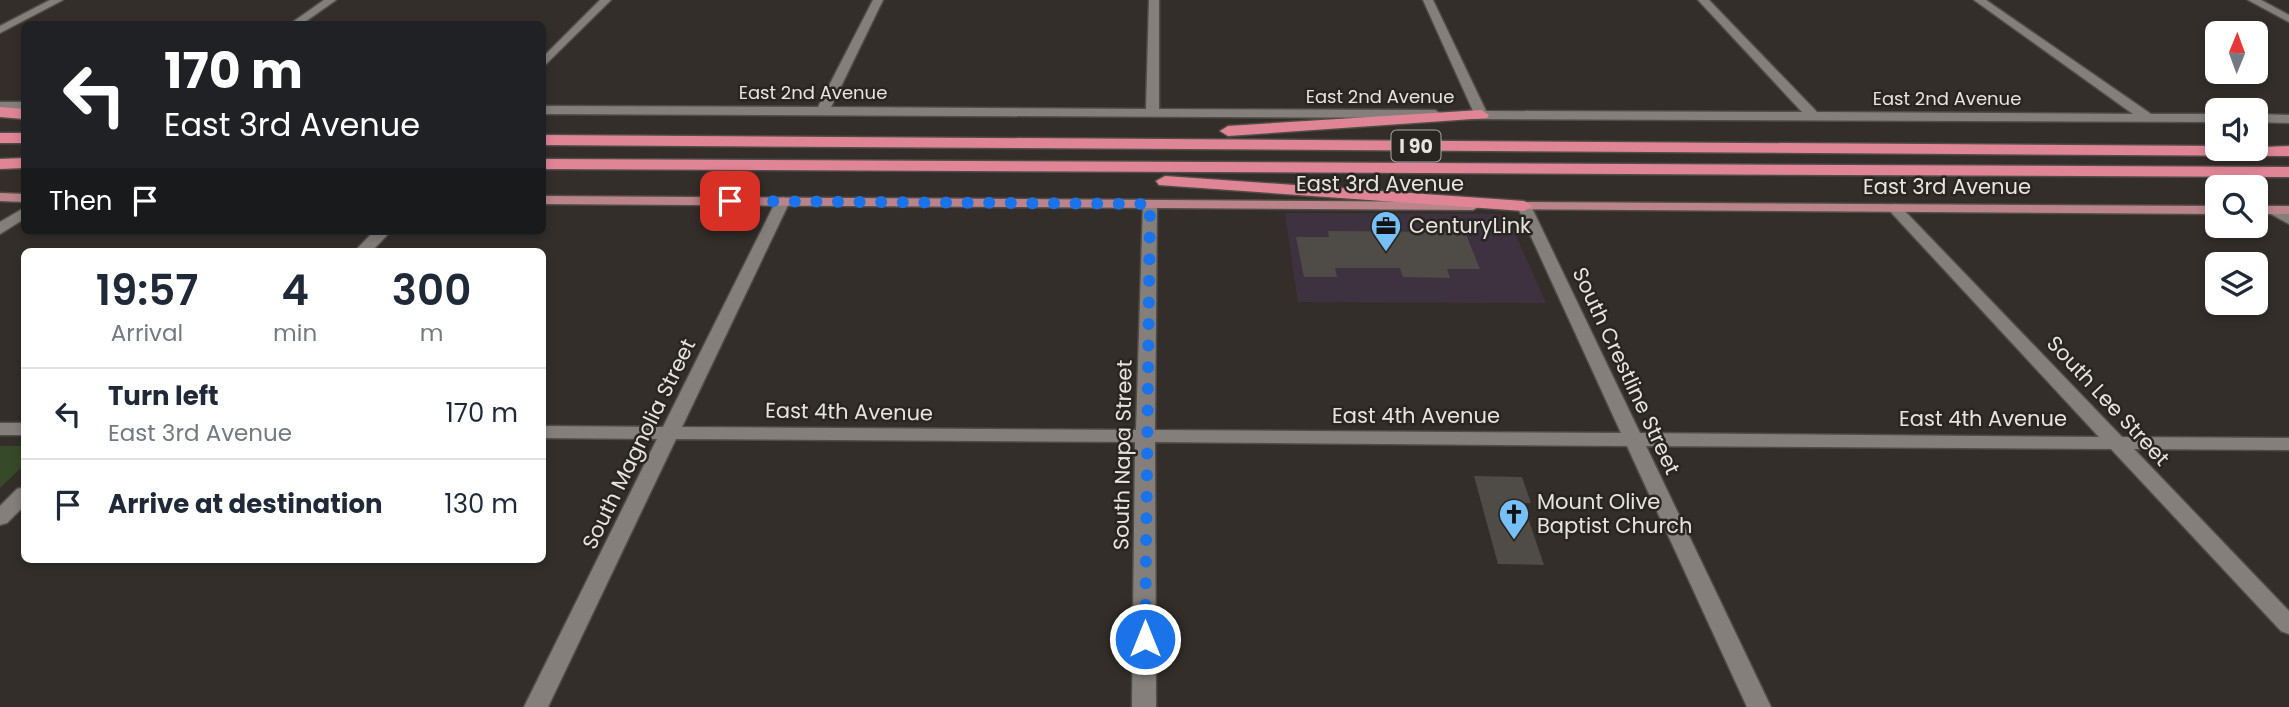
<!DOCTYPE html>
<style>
body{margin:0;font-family:Poppins,sans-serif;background:#f2f2f3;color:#1f2937;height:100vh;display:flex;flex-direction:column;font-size:26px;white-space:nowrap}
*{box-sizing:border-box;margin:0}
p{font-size:23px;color:#747a83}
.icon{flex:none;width:38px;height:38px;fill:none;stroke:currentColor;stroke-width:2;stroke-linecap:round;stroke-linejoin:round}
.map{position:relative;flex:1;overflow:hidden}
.drawer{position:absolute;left:21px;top:248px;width:525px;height:315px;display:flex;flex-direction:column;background:#fff;border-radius:10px;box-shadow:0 4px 10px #0003}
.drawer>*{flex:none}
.banner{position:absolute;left:21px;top:21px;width:525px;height:214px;border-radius:10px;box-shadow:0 4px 10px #0003;background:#202124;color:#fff;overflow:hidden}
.needle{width:46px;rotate:1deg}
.fabs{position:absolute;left:2205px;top:21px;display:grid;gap:14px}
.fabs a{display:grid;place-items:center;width:63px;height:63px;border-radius:10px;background:#fff;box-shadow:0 4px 10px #0003;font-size:35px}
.pin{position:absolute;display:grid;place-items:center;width:60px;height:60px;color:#fff;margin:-30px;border-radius:14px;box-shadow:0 4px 10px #0006}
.me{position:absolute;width:77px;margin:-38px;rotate:0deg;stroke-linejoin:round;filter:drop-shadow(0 0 5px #0008)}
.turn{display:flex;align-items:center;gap:24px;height:147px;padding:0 28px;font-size:32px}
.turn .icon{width:91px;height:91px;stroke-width:2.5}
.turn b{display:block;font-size:49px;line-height:60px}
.then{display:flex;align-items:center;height:66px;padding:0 28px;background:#0003;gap:14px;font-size:26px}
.eta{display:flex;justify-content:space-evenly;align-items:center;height:119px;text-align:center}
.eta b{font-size:42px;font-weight:600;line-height:49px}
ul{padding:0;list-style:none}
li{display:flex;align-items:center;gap:21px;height:91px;padding:0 28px;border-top:2px solid #e0e1e3}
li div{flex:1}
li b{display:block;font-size:26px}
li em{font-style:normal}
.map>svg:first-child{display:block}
.commercial{fill:#3f3240}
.green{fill:#364928}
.building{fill:#4f4b46}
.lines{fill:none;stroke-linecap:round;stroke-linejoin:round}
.minor-casing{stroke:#504c48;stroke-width:3}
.major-casing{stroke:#504c48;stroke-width:3}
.highway-casing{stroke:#504c48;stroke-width:3}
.minor{fill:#847f7a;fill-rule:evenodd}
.major{fill:#bb838a;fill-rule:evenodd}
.highway{fill:#e08595;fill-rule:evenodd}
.route{stroke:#1a73e8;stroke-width:12;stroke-dasharray:0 21.6}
.labels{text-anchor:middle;stroke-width:5;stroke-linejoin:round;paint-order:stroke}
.far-street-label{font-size:18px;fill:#e6e3e0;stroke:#292521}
.shield{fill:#292521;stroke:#adaaa7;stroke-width:2}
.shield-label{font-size:19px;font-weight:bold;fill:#e6e3e0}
.street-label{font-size:21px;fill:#e6e3e0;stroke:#292521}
.poi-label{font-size:21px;fill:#e6e3e0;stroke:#292521;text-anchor:start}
</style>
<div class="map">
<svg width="2289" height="707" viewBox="0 0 2289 707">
<rect width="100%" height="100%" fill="#332e2a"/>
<path class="commercial" d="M1285,213L1494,214L1503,216L1509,220L1546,303L1298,302Z"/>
<path class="green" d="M0,446H24V465L0,488Z"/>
<path class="building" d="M1328,231L1465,232L1480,269H1447L1450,278L1403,277L1400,268H1335L1337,277H1304L1296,237H1329Z
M1474,476L1522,477L1531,503H1523L1544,565L1498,564Z"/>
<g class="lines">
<g class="minor-casing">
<path id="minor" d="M50,0H63L0,33V26Z
M324,0H336L302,24H290Z
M600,0H611L542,68V58Z
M873,0H883L831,107L1146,109L1149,0H1159V109L1435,110L1441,114L1435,118L542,114V106L818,107Z
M1423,0H1433L1486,111L1802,112L1698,0H1709L1817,112L2133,114L1974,0H1986L2151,114H2217V122L1466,119L1461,118V112L1473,111Z
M2248,0H2261L2289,15V22Z
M0,102H24V110H0Z
M2256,114L2289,115V123L2256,122Z
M783,197L790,201L682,427L1136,430L1143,204L1150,200L1157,204L1155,430L1621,433L1517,206L1524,202L1531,206L1640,433L2099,437L1887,208L1894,204L1899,205L2122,437L2289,438V450L2134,449L2289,611V634L2281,631L2111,449L1646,446L1771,707H1747L1627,446L1155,442L1156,707H1132L1135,442L676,439L548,707H524L657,439L542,438V426L663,427L776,201Z
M2274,206L2289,213V224L2269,213L2267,210L2269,207Z
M24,208V219L0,234V222Z
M374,231H391L371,252H354Z
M0,423H24V435H0Z
M24,487V506L7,523L0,525V506L17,489Z"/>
</g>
<g class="major-casing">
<path id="major" d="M0,193L24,194V202L0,201Z
M542,196L1473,202L1480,206L1473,210L542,204Z
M1508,202L2217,206V214L1503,209L1501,206L1503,203Z
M2256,206H2289V214H2256Z"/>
</g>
<g class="highway-casing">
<path id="highway" d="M0,107L24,109V119L0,117Z
M1481,110L1489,115L1487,118L1228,136L1220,131L1228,126Z
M0,133H24V143H0Z
M542,135L2217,146V149L2289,146V156L542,145Z
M24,158V168L0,169V159Z
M542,159L2289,167V177L542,169Z
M1165,176L1524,201L1533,206L1524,211L1159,185L1156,181Z"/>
</g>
<use href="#minor" class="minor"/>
<use href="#major" class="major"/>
<use href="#highway" class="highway"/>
</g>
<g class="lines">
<path class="route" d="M730,201L1150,204L1145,639"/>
</g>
<defs>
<g id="office-pin" transform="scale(1.575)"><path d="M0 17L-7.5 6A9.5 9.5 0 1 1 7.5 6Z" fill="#77bff7" stroke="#292521"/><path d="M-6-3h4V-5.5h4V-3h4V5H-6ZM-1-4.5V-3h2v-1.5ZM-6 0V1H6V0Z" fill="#111"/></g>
<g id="church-pin" transform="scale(1.575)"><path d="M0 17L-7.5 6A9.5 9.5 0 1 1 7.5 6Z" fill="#77bff7" stroke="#292521"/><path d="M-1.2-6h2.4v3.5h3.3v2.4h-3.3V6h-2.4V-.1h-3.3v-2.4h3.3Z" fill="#111"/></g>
</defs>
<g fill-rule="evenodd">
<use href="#office-pin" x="1386" y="226"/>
<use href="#church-pin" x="1514" y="514"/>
</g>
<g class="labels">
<g class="far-street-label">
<text x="813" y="99">East 2nd Avenue</text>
<text x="1380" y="103">East 2nd Avenue</text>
<text x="1947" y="105">East 2nd Avenue</text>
</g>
<rect class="shield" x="1391.5" y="130.5" width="49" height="31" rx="5"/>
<g class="shield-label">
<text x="1416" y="153">I 90</text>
</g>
<g class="street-label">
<text x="1380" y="191">East 3rd Avenue</text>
<text x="1947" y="194">East 3rd Avenue</text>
<text transform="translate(1626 371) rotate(65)" y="7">South Crestline Street</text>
<text transform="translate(2108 401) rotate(47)" y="7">South Lee Street</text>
<text transform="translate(849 412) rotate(1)" y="7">East 4th Avenue</text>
<text x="1416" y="423">East 4th Avenue</text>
<text x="1983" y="426">East 4th Avenue</text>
<text transform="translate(639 444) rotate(-64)" y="7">South Magnolia Street</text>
<text transform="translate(1123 455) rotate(-89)" y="7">South Napa Street</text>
</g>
<g class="poi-label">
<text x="1409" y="233">CenturyLink</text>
<text x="1537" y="509">Mount Olive<tspan x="1537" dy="24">Baptist Church</tspan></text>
</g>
</g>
</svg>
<div class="fabs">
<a><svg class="needle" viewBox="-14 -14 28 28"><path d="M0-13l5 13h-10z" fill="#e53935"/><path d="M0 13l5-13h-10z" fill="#747a83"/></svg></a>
<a><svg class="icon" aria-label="sound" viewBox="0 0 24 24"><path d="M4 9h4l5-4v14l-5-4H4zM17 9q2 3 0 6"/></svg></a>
<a><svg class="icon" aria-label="search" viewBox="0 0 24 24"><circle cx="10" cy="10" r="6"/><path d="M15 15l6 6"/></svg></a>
<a><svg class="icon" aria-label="layers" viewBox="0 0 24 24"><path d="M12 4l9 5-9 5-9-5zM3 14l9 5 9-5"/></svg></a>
</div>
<div class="pin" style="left:730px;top:201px;background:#d93025"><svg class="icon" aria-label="arrive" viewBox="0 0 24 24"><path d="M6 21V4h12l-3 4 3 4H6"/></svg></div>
<svg class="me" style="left:1145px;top:639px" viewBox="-20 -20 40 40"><circle r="17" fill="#1a73e8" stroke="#fff" stroke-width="3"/><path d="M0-11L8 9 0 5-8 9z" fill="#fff"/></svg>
<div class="banner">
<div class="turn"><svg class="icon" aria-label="left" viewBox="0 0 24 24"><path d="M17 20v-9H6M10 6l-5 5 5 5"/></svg><div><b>170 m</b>East 3rd Avenue</div></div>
<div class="then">Then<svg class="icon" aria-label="arrive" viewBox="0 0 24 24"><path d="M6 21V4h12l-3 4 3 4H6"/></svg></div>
</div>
<section class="drawer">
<div class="eta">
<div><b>19:57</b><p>Arrival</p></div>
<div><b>4</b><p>min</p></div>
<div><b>300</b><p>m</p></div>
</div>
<ul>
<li><svg class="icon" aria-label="left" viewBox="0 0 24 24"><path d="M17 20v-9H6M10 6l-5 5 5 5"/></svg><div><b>Turn left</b><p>East 3rd Avenue</p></div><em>170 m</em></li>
<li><svg class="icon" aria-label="arrive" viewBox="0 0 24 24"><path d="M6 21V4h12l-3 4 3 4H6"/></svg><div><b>Arrive at destination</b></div><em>130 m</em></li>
</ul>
</section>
</div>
